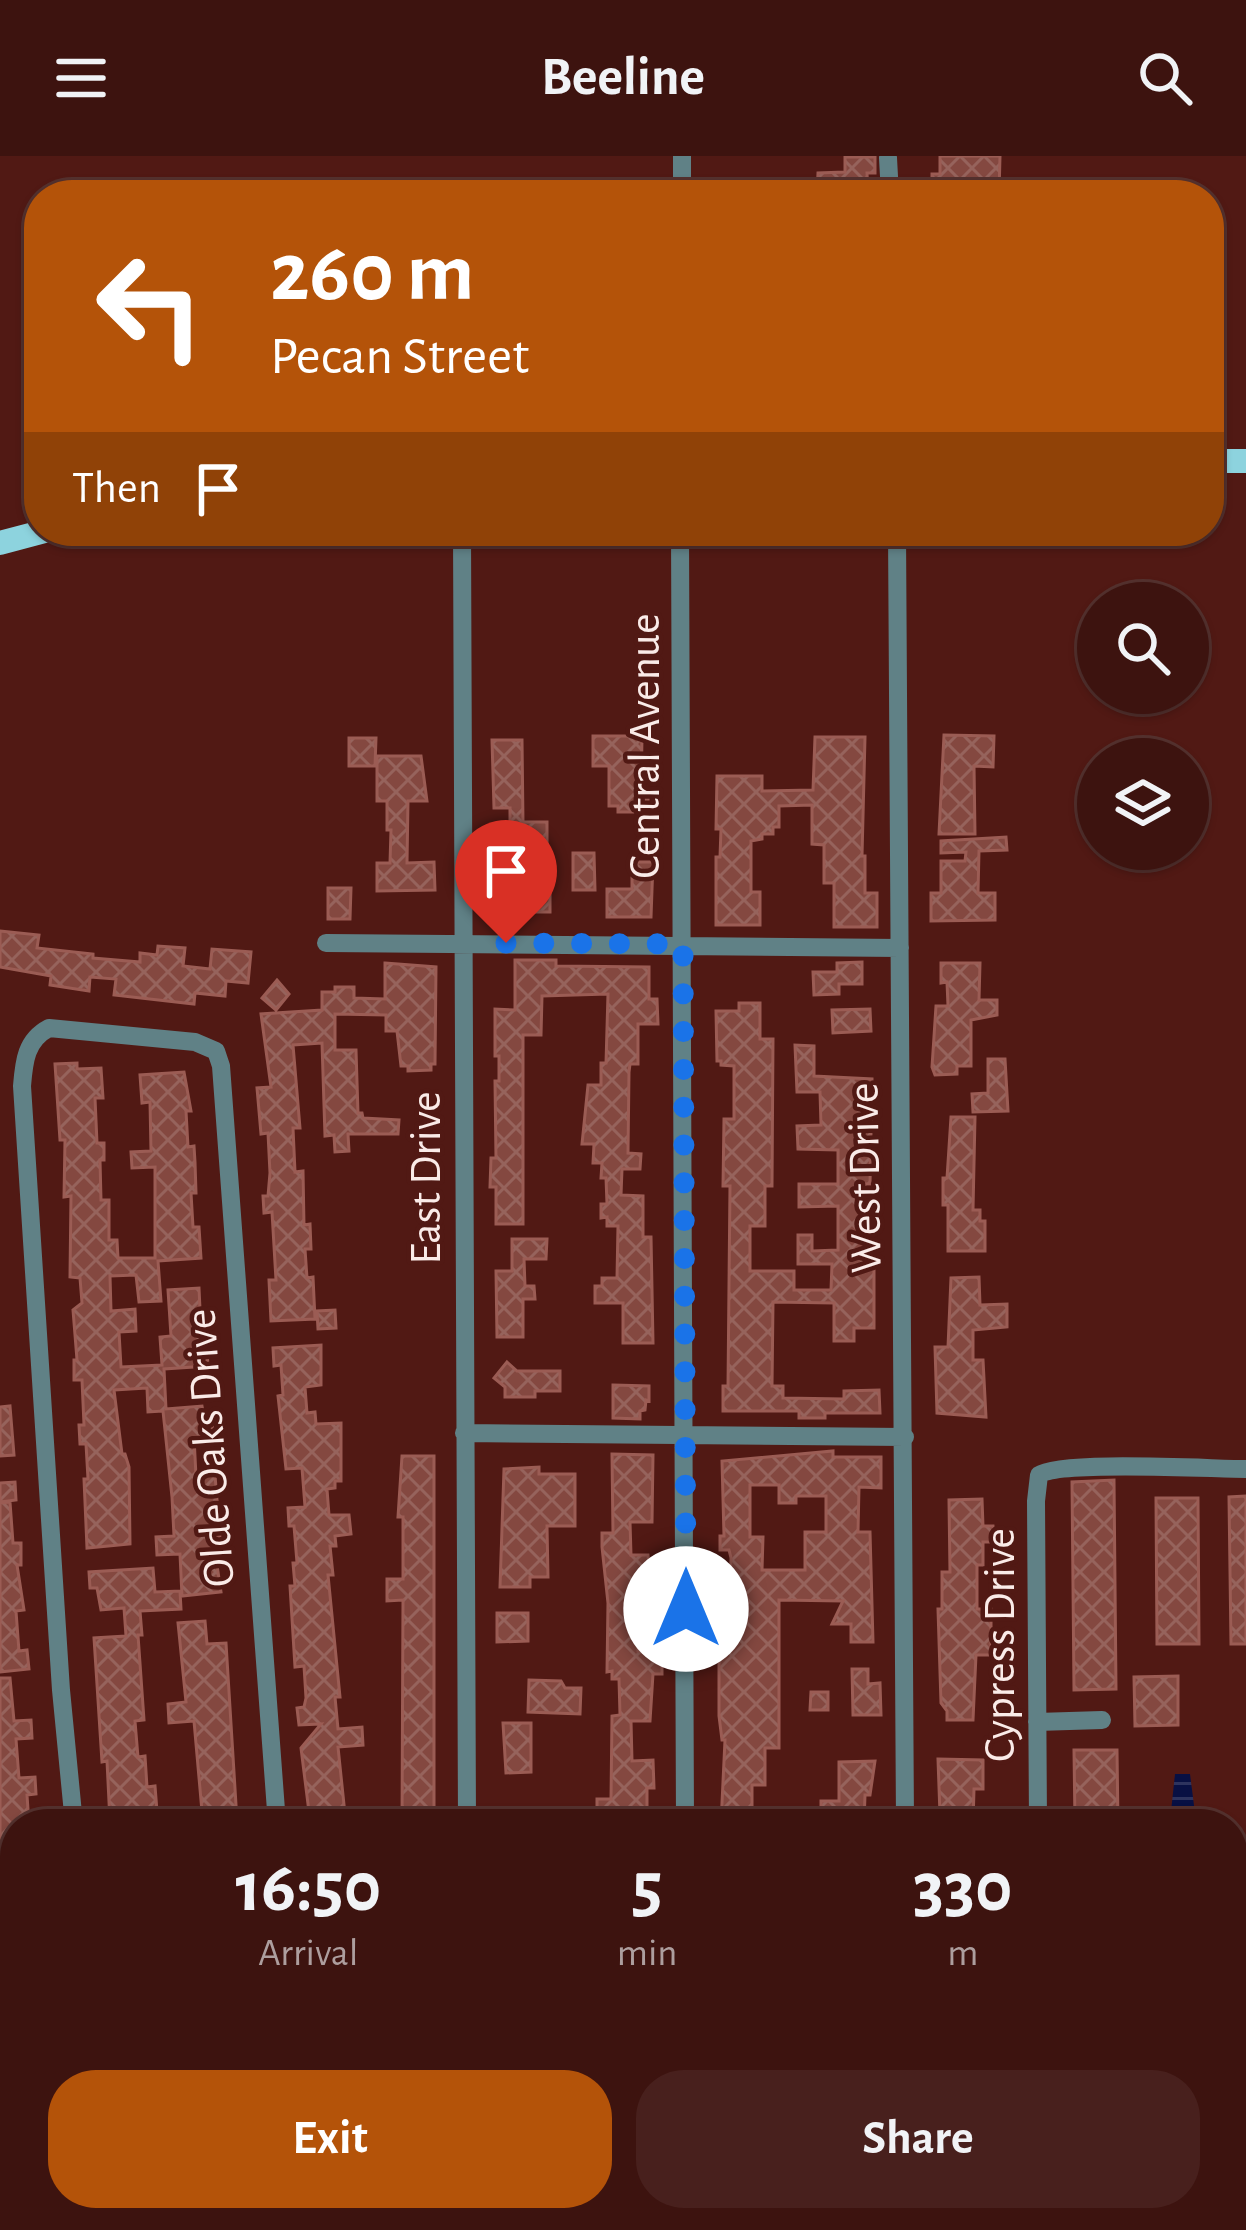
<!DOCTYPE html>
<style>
body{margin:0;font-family:"Alegreya Sans",sans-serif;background:#48201d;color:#f1f3f6;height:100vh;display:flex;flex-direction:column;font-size:45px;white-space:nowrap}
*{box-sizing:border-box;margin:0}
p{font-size:39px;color:#ad9e9e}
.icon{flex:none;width:66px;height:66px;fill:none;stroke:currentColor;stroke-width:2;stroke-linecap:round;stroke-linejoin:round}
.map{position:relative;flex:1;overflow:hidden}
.sheet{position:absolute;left:0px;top:1653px;width:1248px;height:423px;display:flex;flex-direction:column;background:#3d130f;border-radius:48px 48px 0 0;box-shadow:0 3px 9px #0004,0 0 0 3px #56322f}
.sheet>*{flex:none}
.guide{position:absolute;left:24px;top:24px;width:1200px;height:366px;border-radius:48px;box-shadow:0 3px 9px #0004,0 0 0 3px #56322f;background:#b45309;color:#fff;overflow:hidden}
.tools{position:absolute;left:1077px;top:426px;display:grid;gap:24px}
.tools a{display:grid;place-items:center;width:132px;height:132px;border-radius:50%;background:#3d130f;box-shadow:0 3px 9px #0004,0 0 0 3px #56322f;font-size:60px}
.pin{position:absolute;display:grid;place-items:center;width:102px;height:102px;color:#fff;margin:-123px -51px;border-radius:50% 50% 50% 0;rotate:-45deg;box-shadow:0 0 12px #0007}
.pin .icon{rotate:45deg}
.me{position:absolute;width:132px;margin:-66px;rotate:0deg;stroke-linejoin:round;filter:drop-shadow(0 0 9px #0008)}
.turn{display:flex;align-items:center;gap:42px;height:252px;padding:0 48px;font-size:54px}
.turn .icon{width:156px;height:156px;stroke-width:2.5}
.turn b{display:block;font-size:84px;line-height:102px}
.then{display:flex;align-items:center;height:114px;padding:0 48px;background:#0003;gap:24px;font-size:45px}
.eta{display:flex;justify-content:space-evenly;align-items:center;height:204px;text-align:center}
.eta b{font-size:72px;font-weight:700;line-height:84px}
.action{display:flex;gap:24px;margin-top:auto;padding:24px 48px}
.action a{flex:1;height:138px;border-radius:48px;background:#b45309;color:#fff;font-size:48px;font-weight:700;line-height:138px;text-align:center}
.action a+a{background:#48201d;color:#f1f3f6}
header{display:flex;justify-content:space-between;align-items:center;height:156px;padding:0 48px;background:#3d130f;font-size:54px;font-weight:700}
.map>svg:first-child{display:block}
.water{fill:url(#water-rules)}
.building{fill:url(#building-cross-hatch);stroke:#9b5c54;stroke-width:3;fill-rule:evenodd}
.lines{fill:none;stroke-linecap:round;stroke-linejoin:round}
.minor{stroke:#608186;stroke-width:18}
.major{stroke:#8dd3de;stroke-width:24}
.route{stroke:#1a73e8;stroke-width:21;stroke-dasharray:0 37.8}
.labels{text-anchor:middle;stroke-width:9;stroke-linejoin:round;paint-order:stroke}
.street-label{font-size:45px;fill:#faebe8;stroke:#511914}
</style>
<header><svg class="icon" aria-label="menu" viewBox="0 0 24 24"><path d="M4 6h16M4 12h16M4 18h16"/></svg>Beeline<svg class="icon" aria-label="search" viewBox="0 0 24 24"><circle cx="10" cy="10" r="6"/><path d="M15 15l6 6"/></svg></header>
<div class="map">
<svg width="1246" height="2074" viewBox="0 0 1246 2074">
<defs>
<pattern id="water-rules" width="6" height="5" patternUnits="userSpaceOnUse" patternTransform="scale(3)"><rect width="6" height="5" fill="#081043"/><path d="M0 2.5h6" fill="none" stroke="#2d335e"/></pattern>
<pattern id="building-cross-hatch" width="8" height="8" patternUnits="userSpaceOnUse" patternTransform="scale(3)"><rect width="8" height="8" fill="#844840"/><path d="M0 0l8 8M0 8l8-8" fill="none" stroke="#96635c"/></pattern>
</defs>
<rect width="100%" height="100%" fill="#511914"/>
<path class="water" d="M1175,1618H1190L1196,1665H1170Z"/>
<path class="building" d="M940,0H1000L999,39H932V18H940Z
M845,1H875V17H867L868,39H817L818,17L845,16Z
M944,579L994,580L993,611L974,610L975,678H939Z
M593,580H642L641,643H648V656H618V650H609V610H593Z
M815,581H865L862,700H865V737H877V771H834V727H824V689L812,688V649L779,650V671H773V678H762V683L751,685V736H760V769H716V701H720L721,673H716L717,620H762V635L813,634Z
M349,582H376L375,610H349Z
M492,584H522L523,666H547V691H510V652H494Z
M377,600H421L427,645H408L407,707L434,706L435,734L377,735V707H390L391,674H387V645H377Z
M1006,681L1007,694L979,695L978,737H995V764L931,765V737H941V705H965L966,696L941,697V685Z
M573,697H594L595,734H573Z
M632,706H653L651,761H607V733H632Z
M550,721V756H536V749H502V722Z
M328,732H351L350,763H328Z
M0,775L39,779L37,792L93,798V802L140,806V797L157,799L158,790L185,792L183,810L210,813L212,793L251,796L248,827L226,825L225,840L195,837L194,848L114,839L116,823L90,821L89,835L50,829L51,820L0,811Z
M515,804H556V810L649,811V843H657L658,868H638V908H630L629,916L628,997L641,998L640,1013H622L621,1039L643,1040V1081H651L653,1187H623V1147H595V1130H602V1122H617L618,1070H607V1061L601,1062V1048H607L606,1022H601L602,1007H593L594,988H582L588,929H601V907H606L608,838L542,840L541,879H523V1068H496V1031H490L491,1002H496L495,925H499V900H495V853L515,854Z
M862,806V828H839V838L814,839L813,816H837V807Z
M385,807L436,811L435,908H431V914L408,915V910H401L397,875H386V859L335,858V894H356L358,957H362L363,962L399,964L398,978H348L349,995L335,996L334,979L325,980L322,887L293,889L300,972H293L295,1016L303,1015L304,1069L310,1068L311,1093H305L307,1122L313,1121L315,1163L271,1165L269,1124H276L272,1056L264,1057L263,1040H268L270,1017L268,977L261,978L257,932L271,931L261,858L322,854V836H335V831H354V842L385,843Z
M941,807H980L979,844H997V859L971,864V910H957V918L935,919L932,911L936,850H948L947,826L941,827Z
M277,824L289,838L276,854L262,842Z
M739,847H760V883H773L772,1030H765V1070H750V1115H794V1134H831L832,1108H798V1079H812V1095L838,1094V1050L799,1051V1028H838V994L798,993L797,970L821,969L820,936H797L795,889L814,890V920L872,923L870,1028H865L862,1086H867L868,1113H874V1172H854V1185H834V1147L773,1146L772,1230H783V1242L844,1243V1235L879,1234L880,1257H825V1262H799V1255H723V1230H728L730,1030H723L724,963H734V910L721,909V905H717L716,855H739Z
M870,853L871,875L833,877L832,854Z
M988,903H1005L1008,955L973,956L972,938L988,937Z
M77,907V913L101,912L103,942H95L97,987H104V1004H100L101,1044H109V1084H117L118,1102H155V1011L132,1012L131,996L151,995L150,946L142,947L140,919L184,916L191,955H186L188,991L194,990L195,1006L196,1037H191L193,1071H199L201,1102L158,1105L161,1145L139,1146L136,1119L110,1120L111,1155L135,1153L136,1175L119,1176L121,1211L162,1209L160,1181L171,1180L168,1134L199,1132L200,1153H204L208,1210L164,1213L166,1253L202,1250L205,1267L212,1266L213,1279L194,1281L196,1320L215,1319L220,1382H213L221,1436L182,1440L180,1398L157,1399L156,1381L174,1380L172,1341L163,1255L148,1256L147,1232L114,1234L122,1298H125L129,1311L130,1388L87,1392L84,1323H88L86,1288H80L79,1269H84L82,1224H74V1204H77L73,1154L82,1147L80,1122L70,1121L71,1040L64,1041L65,984H60L55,908Z
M951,961H975L973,1054H980V1065H985V1095H948V1049H943V1022H947Z
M512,1083H547L546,1103H524L525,1130H534L535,1143H523V1181H497L496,1115H512Z
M979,1121L980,1149L1007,1148V1171L973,1174V1204H983L986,1261L937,1257L935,1191H948L951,1122Z
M335,1154L336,1172L318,1173L317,1155Z
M321,1189V1229L305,1231L307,1257L315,1256L316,1268L341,1267V1325H335V1332L327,1333L329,1359H349L351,1378L335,1380L336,1390H330L333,1419H328L340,1541H335L338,1573L362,1571L363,1589L338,1591L346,1668H290V1658L309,1656L301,1592L321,1568L299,1569L297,1552L304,1551L306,1542L304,1510L295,1511L290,1430H295L293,1407H297L294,1370H289L288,1352L305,1351L302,1312L286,1313L278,1240L283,1239L281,1209L274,1210L273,1192Z
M507,1206L517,1215H560V1235H535V1241H505V1231L494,1222Z
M613,1229L649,1230V1245L646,1244L645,1254L640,1255V1263L613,1262Z
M10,1250L14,1299L0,1300V1251Z
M833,1295V1301H881V1332L859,1331L858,1376H870L873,1486H851V1468H832L843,1445L779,1444V1592H765V1629H752V1668H721L725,1584H722L719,1560V1459H729L731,1402L729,1394H720V1380H724L722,1305ZM750,1329H779V1347H796V1340H826V1376H805V1414H762L763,1381H750Z
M612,1298L653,1299L652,1366H630L631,1399H648L649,1414L650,1447H637L638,1495H662V1518H653L650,1565H631L632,1605L653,1604L654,1632H647V1657H640V1668H606V1663H597V1643H611L612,1560L620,1559L619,1523H612V1515L607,1516L608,1447L602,1391V1377H613Z
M402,1300H434V1668H402L403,1444L387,1445V1423H403V1361H398Z
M539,1311V1318H575V1370H547L548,1421H530V1431H500L504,1313Z
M1114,1324L1116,1533L1074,1534L1072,1326Z
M15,1326L16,1344L0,1346V1327Z
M1246,1340V1488H1231L1229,1341Z
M1156,1342H1198L1199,1488H1157Z
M982,1343L983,1370H993L994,1386H983V1409H977V1453H991V1499H976L973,1564H947V1555L941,1547L938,1453H942V1416H950L949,1344Z
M10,1346L13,1387H21V1409H17L24,1454L16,1455L19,1495L27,1494L29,1513L0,1516V1347Z
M153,1412L155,1436L180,1435L181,1453L140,1455L142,1479H138L144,1564L135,1565L138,1601L145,1600L147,1631L155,1630L158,1668H116L110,1666L107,1605L102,1606L94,1482L126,1480L124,1452L101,1454L97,1432H90L89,1416Z
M497,1457H528V1485L497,1486Z
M205,1465L207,1488L226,1487L237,1665L203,1667L194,1565L169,1567L168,1548L186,1546L178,1467Z
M852,1513H868V1528L880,1527L881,1559H853Z
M1178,1520V1569L1135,1570L1134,1521Z
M0,1522H10L14,1565L31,1564L32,1582L16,1583L19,1622L35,1621L36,1638L27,1639L29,1668H15V1695L0,1696Z
M529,1524L561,1525L565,1532H581L580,1558L528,1556Z
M811,1536H828V1554H810Z
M503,1567H531V1616L506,1617Z
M1074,1594H1117L1118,1668H1075Z
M938,1603L983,1604V1633H974L973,1668H946V1659H940Z
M875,1605L870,1639H865L864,1668H821V1645H839V1606Z
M507,1653H554L553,1668H507Z
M1233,1819H1246V1966H1233Z
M15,2028V2066L0,2068V2030Z
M64,2061H90L91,2073L64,2074Z
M740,2061H801V2074H740Z
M945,2061H981L980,2074H945Z"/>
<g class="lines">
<path class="minor" d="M888,2L890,39
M682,39V0
M462,375L467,1668
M680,375L685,1668
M897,375L905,1668
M326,787L900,792
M464,1277L905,1281
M1037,1566L1102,1564
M74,1668L61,1534L22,930C24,905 26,884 49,872L195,886L216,895L221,910L277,1668
M1038,1668L1036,1345L1039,1319C1059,1304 1212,1313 1246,1313
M1233,1732H1246
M1233,1765H1246
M0,1793L15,1792
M120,2061L121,2074
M304,2061L305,2074
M420,2061L421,2074
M686,2061V2074
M909,2061V2074
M1042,2061V2074"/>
<path class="major" d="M1209,305H1246
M0,387L45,375"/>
</g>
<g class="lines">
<path class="route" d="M506,787L683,788L686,1453"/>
</g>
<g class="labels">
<g class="street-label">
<text transform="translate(643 590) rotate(-90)" y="16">Central Avenue</text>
<text transform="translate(424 1022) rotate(-90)" y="16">East Drive</text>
<text transform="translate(863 1022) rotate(-91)" y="16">West Drive</text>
<text transform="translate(208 1292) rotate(-94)" y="16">Olde Oaks Drive</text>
<text transform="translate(998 1489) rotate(-90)" y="16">Cypress Drive</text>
</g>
</g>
</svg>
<div class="tools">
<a><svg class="icon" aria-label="search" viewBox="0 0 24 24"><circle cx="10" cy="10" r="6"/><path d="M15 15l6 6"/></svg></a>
<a><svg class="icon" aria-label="layers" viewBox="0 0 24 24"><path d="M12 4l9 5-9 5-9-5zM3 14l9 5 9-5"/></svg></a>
</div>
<div class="pin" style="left:506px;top:787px;background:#d93025"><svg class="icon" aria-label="arrive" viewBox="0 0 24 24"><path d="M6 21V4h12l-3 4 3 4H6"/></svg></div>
<svg class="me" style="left:686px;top:1453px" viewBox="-20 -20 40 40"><circle r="19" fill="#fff"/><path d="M0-13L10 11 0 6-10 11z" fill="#1a73e8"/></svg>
<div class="guide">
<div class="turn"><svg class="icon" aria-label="left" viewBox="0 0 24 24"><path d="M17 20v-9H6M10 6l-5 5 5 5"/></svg><div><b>260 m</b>Pecan Street</div></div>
<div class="then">Then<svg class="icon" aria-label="arrive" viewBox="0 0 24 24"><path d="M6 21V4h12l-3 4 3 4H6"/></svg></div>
</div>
<section class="sheet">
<div class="eta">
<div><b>16:50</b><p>Arrival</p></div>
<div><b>5</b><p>min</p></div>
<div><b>330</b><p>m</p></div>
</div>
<div class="action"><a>Exit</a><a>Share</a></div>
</section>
</div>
